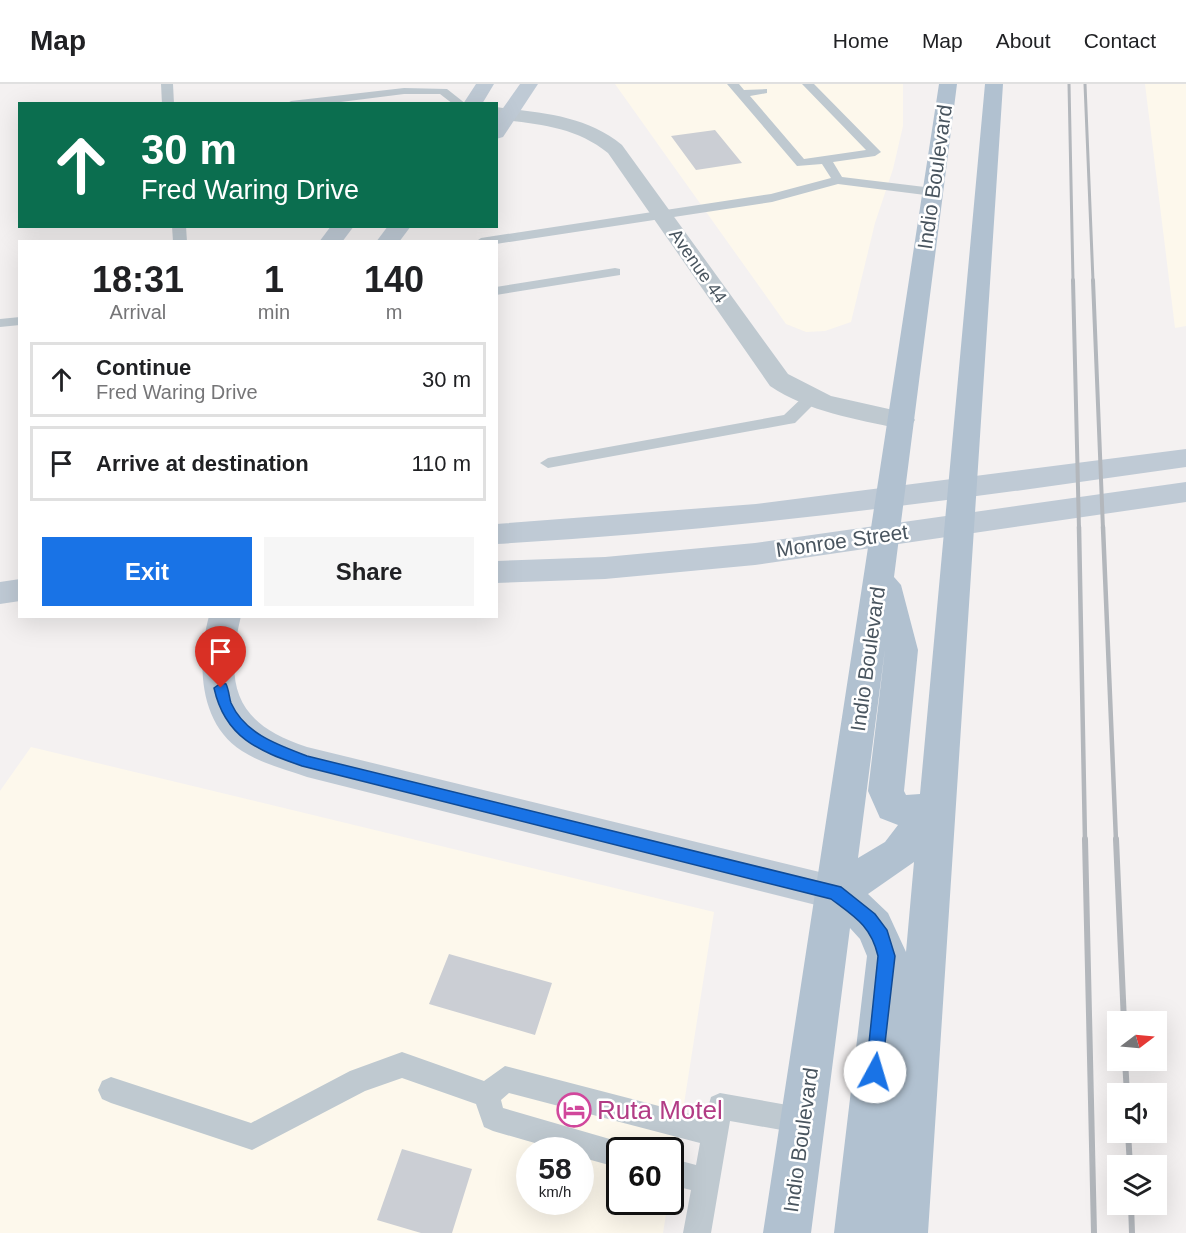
<!DOCTYPE html>
<style>
body{margin:0;font-family:Helvetica,sans-serif;background:#f6f6f6;color:#202124;height:100vh;display:flex;flex-direction:column;font-size:22px;white-space:nowrap}
*{box-sizing:border-box;margin:0}
p{font-size:20px;color:#757577}
.icon{flex:none;width:33px;height:33px;fill:none;stroke:currentColor;stroke-width:2;stroke-linecap:round;stroke-linejoin:round}
.map{position:relative;flex:1;overflow:hidden}
.panel{position:absolute;left:18px;top:156px;width:480px;height:378px;display:flex;flex-direction:column;background:#fff;border-radius:0px;box-shadow:0 6px 24px #0002}
.panel>*{flex:none}
.guide{position:absolute;left:18px;top:18px;width:480px;height:126px;border-radius:0px;box-shadow:0 6px 24px #0002;background:#0b6e4f;color:#fff;overflow:hidden}
.needle{width:39px;rotate:74deg}
.controls{position:absolute;left:1107px;top:927px;display:grid;gap:12px}
.controls a{display:grid;place-items:center;width:60px;height:60px;border-radius:0px;background:#fff;box-shadow:0 6px 24px #0002;font-size:30px}
.speed{position:absolute;left:516px;top:1053px;display:flex;gap:12px;font-size:30px;font-weight:700;text-align:center}
.speed>*{display:grid;place-content:center;width:78px;height:78px;border-radius:50%;background:#fff;box-shadow:0 6px 24px #0002;line-height:1}
.speed small{font-size:15px;font-weight:400}
.speed .limit{border:3px solid #111;border-radius:9px;background:#fff;color:#111}
.pin{position:absolute;display:grid;place-items:center;width:51px;height:51px;color:#fff;margin:-62px -26px;border-radius:50% 50% 50% 0;rotate:-45deg;box-shadow:0 0 6px #0007}
.pin .icon{rotate:45deg}
.me{position:absolute;width:66px;margin:-33px;rotate:6deg;stroke-linejoin:round;filter:drop-shadow(0 0 4px #0008)}
.turn{display:flex;align-items:center;gap:21px;height:126px;padding:0 24px;font-size:27px}
.turn .icon{width:78px;height:78px;stroke-width:2.5}
.turn b{display:block;font-size:42px;line-height:51px}
.eta{display:flex;justify-content:space-evenly;align-items:center;height:102px;text-align:center}
.eta b{font-size:36px;font-weight:600;line-height:42px}
.cta{display:flex;gap:12px;margin-top:auto;padding:12px 24px}
.cta a{flex:1;height:69px;border-radius:0px;background:#1973e6;color:#fff;font-size:24px;font-weight:600;line-height:69px;text-align:center}
.cta a+a{background:#f6f6f6;color:#202124}
ul{padding:0;list-style:none}
li{display:flex;align-items:center;gap:18px;height:75px;margin:0 12px 9px;padding:0 12px;border:3px solid #e0e0e0;border-radius:0px}
li div{flex:1}
li b{display:block;font-size:22px}
li em{font-style:normal}
header{display:flex;align-items:center;gap:36px;box-sizing:border-box;height:84px;padding:0 30px;background:#fff;border-bottom:2px solid #e0e0e0}
header strong{font-size:28px}
nav{display:flex;gap:33px;margin-inline-start:auto;font-size:21px}
.map>svg:first-child{display:block}
.commercial{fill:#fdf8ec;fill-rule:evenodd}
.building{fill:#cbced4}
.lines{fill:none;stroke-linecap:round;stroke-linejoin:round}
.service{fill:#bfc9d0;fill-rule:evenodd}
.minor{fill:#bfc9d0;fill-rule:evenodd}
.secondary{fill:#bfcad5;fill-rule:evenodd}
.primary{fill:#b1c1d0;fill-rule:evenodd}
.rail-far3{stroke:#b3b7bc;stroke-width:3}
.rail-far2{stroke:#b3b7bc;stroke-width:4}
.rail-far1{stroke:#b3b7bc;stroke-width:4.5}
.rail{stroke:#b3b7bc;stroke-width:6}
.route{fill:#1973e6;stroke:#104b96;stroke-width:1.5}
.labels{text-anchor:middle;stroke-width:5;stroke-linejoin:round;paint-order:stroke}
.far-street-label{font-size:18px;fill:#49555f;stroke:#fff}
.street-label{font-size:21px;fill:#49555f;stroke:#fff}
.near-hotel-label{font-size:26px;fill:#b23c85;stroke:#fff;text-anchor:start}
</style>
<header>
<strong>Map</strong>
<nav><a>Home</a><a>Map</a><a>About</a><a>Contact</a></nav>
</header>
<div class="map">
<svg width="1186" height="1149" viewBox="0 0 1186 1149">
<rect width="100%" height="100%" fill="#f4f1f1"/>
<path class="commercial" d="M615,0H903V42L893,85L875,139L851,238L825,247L806,248L786,240Z
M1145,0H1186V242L1175,244Z
M31,663L714,828L671,1103L670,1066H620V1118H668L663,1149H0V707ZM530,1066H580V1118H530Z"/>
<path class="building" d="M715,46L742,79L696,86L671,52Z
M449,870L552,899L535,951L429,920Z
M402,1065L472,1085L452,1149H421L377,1136Z"/>
<g class="lines">
<path class="service" d="M161,0H173L174,20H162Z
M727,0H739L744,6L767,5V9L750,12L804,75L866,66L802,0H814L881,68L875,72L833,78L842,93L933,104L939,108L933,112L838,100L772,118L496,160V158H475L481,154L771,110L831,94L822,80L797,82Z
M404,4L447,5L466,20H453L440,10H404L325,20H286L291,17Z
M172,142H186L187,158H173Z
M615,184L620,185V191L496,211V203Z
M20,233V241L0,243V235Z
M810,310L816,312L818,315L816,318L795,339L789,340L548,384L540,379L548,374L784,331L804,312Z
M402,968L484,997L505,982L705,1034L711,1013L720,1009L804,1024L813,1028L817,1037L813,1046L804,1050L730,1037L711,1149H683L691,1106L670,1101V1074L696,1081L700,1059L509,1009L501,1016L503,1024L620,1058L629,1062L632,1066H620V1084L580,1073V1066H559L493,1047L484,1043L476,1020L402,994L365,1007L252,1066L111,1019L102,1015L98,1006L102,997L111,993L251,1039L350,987Z"/>
<path class="minor" d="M496,23C541,29 586,31 622,61L788,290L831,312L911,330L915,336L911,342L901,345C855,335 809,328 770,302L608,69C575,42 537,40 496,35Z"/>
<path class="secondary" d="M476,0H494L482,20H463Z
M520,0H538L503,53L496,55V34Z
M331,142H354L342,158H319Z
M388,142H411L399,158H376Z
M1186,365V383C957,416 728,447 496,460V440L756,420Z
M1186,398V418L755,481L605,495L496,499V477L605,473L755,459Z
M20,495V517L0,520V498Z
M209,532H241C224,603 236,640 307,663L836,792L850,797L855,809L850,821L836,826L307,693C285,685 262,680 242,667C198,639 197,577 209,532Z"/>
<path class="primary" d="M939,0H957L894,493L901,501L918,566L904,707L906,711L920,710L985,0H1003L928,1149H834L867,872L860,855L850,844L811,1149H763ZM885,565L868,707L880,734L898,741L885,758L858,774ZM914,778L906,868L888,829L868,810Z"/>
<path class="rail-far3" d="M1069,0L1073,197
M1085,0L1093,197"/>
<path class="rail-far2" d="M1073,196L1079,445
M1093,196L1103,445"/>
<path class="rail-far1" d="M1079,443L1085,757
M1103,443L1116,757"/>
<path class="rail" d="M1085,755L1094,1149
M1116,755L1124,938
M1125,976L1127,1010
M1128,1048L1130,1082
M1131,1120L1132,1149"/>
</g>
<path class="route" d="M221,599L226,600C229,606 229,613 231,619C245,650 278,661 307,672L841,803L875,830L887,846L895,872L881,994L875,997L869,994L866,988L878,872C871,842 855,833 831,815L302,682C259,667 225,654 214,604Z"/>
<defs>
<g id="hotel-ring" transform="scale(1.725)"><circle r="9.5" fill="#fff" stroke="#d1479c" stroke-width="1.5"/><path d="M-6-4.5h1.5V1H6V5H4.5V3h-9V5H-6ZM-4 0a1.8 1.8 0 1 1 3.6 0ZM.5 0V-2.5h3Q6-2.5 6 0Z" fill="#d1479c"/></g>
</defs>
<g fill-rule="evenodd">
<use href="#hotel-ring" x="574" y="1026"/>
</g>
<g class="labels">
<g class="far-street-label">
<text transform="translate(698 182) rotate(55)" y="6">Avenue 44</text>
</g>
<g class="street-label">
<text transform="translate(935 93) rotate(-82)" y="7">Indio Boulevard</text>
<text transform="translate(842 457) rotate(-8)" y="7">Monroe Street</text>
<text transform="translate(868 575) rotate(-82)" y="7">Indio Boulevard</text>
<text transform="translate(801 1056) rotate(-82)" y="7">Indio Boulevard</text>
</g>
<g class="near-hotel-label">
<text x="597" y="1035">Ruta Motel</text>
</g>
</g>
</svg>
<div class="controls">
<a><svg class="needle" viewBox="-14 -14 28 28"><path d="M0-13l5 13h-10z" fill="#e53935"/><path d="M0 13l5-13h-10z" fill="#757577"/></svg></a>
<a><svg class="icon" aria-label="sound" viewBox="0 0 24 24"><path d="M4 9h4l5-4v14l-5-4H4zM17 9q2 3 0 6"/></svg></a>
<a><svg class="icon" aria-label="layers" viewBox="0 0 24 24"><path d="M12 4l9 5-9 5-9-5zM3 14l9 5 9-5"/></svg></a>
</div>
<div class="speed"><div>58<small>km/h</small></div><div class="limit">60</div></div>
<div class="pin" style="left:221px;top:604px;background:#d93025"><svg class="icon" aria-label="arrive" viewBox="0 0 24 24"><path d="M6 21V4h12l-3 4 3 4H6"/></svg></div>
<svg class="me" style="left:875px;top:988px" viewBox="-20 -20 40 40"><circle r="19" fill="#fff"/><path d="M0-13L10 11 0 6-10 11z" fill="#1973e6"/></svg>
<div class="guide">
<div class="turn"><svg class="icon" aria-label="ahead" viewBox="0 0 24 24"><path d="M12 20V5M6 11l6-6 6 6"/></svg><div><b>30 m</b>Fred Waring Drive</div></div>
</div>
<section class="panel">
<div class="eta">
<div><b>18:31</b><p>Arrival</p></div>
<div><b>1</b><p>min</p></div>
<div><b>140</b><p>m</p></div>
</div>
<ul>
<li><svg class="icon" aria-label="ahead" viewBox="0 0 24 24"><path d="M12 20V5M6 11l6-6 6 6"/></svg><div><b>Continue</b><p>Fred Waring Drive</p></div><em>30 m</em></li>
<li><svg class="icon" aria-label="arrive" viewBox="0 0 24 24"><path d="M6 21V4h12l-3 4 3 4H6"/></svg><div><b>Arrive at destination</b></div><em>110 m</em></li>
</ul>
<div class="cta"><a>Exit</a><a>Share</a></div>
</section>
</div>
